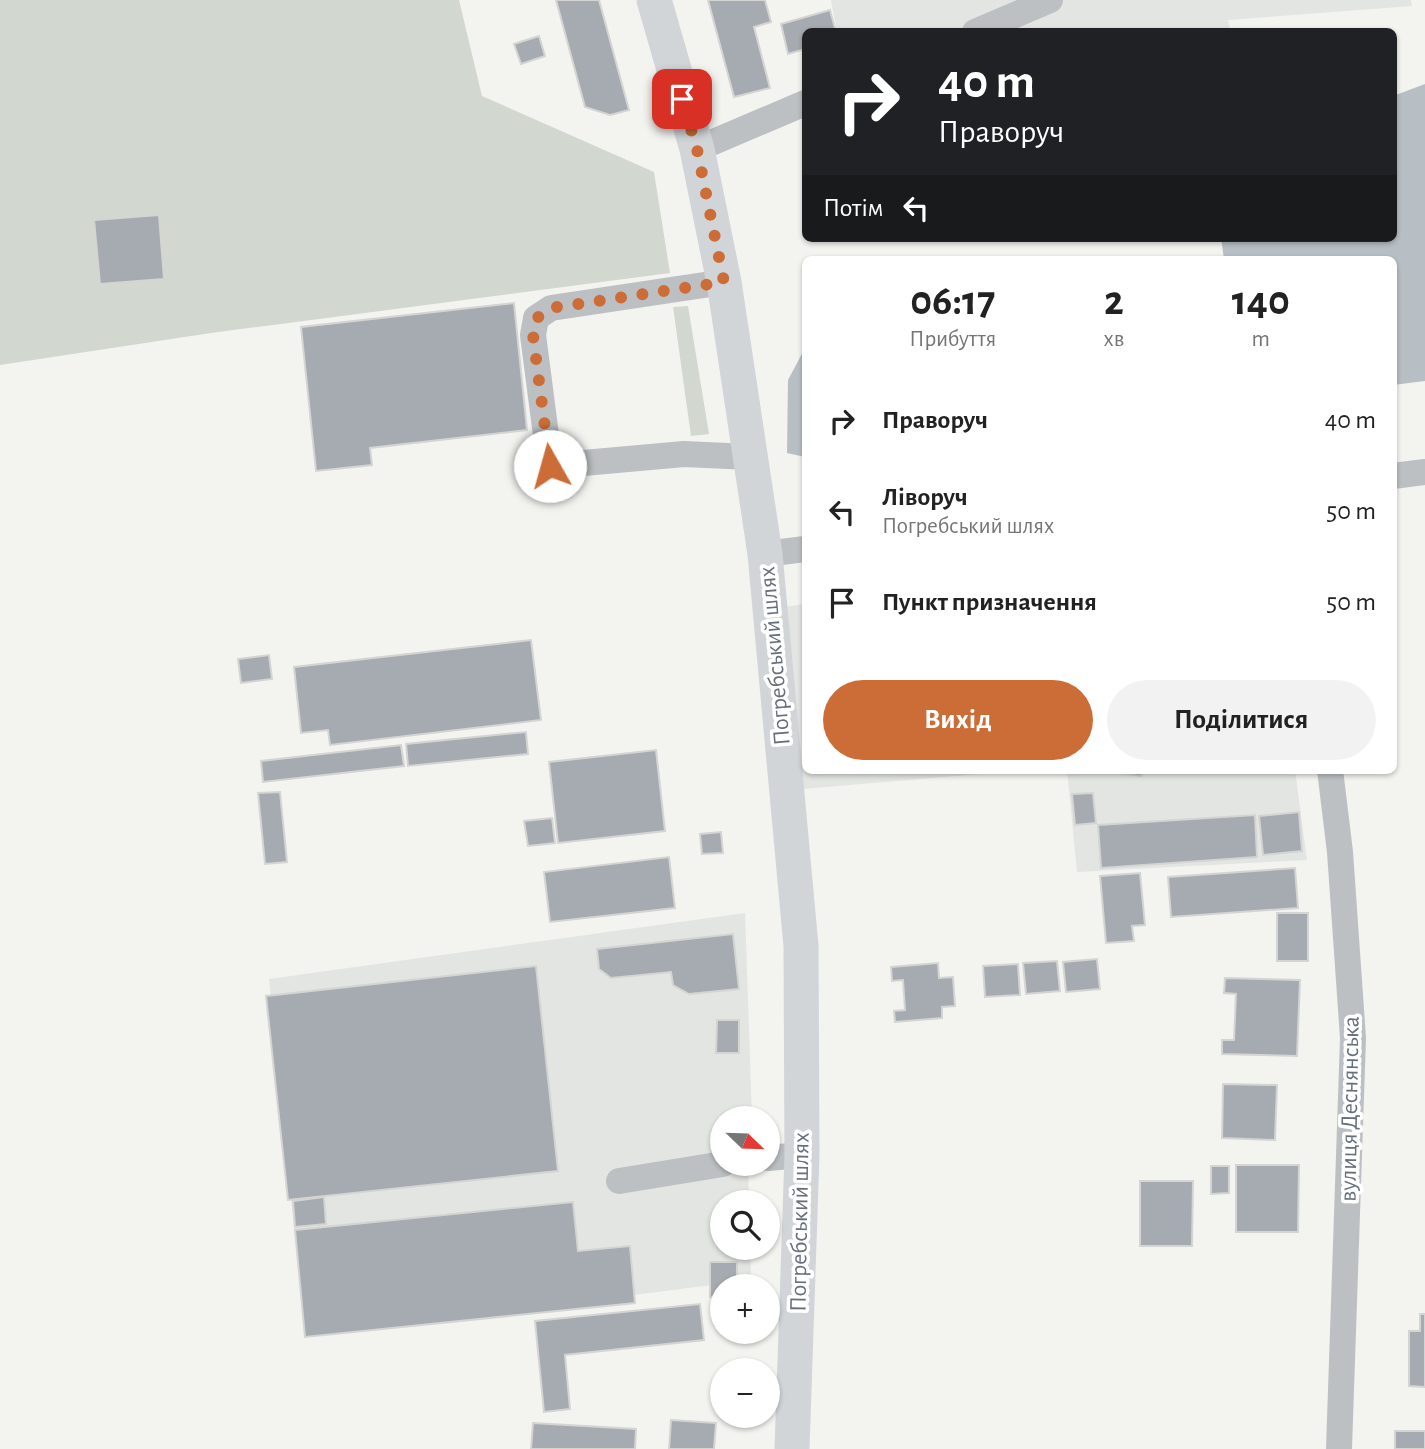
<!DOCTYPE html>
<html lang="uk">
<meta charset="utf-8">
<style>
body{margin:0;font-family:"Alegreya Sans",sans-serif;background:#f2f2f2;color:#222;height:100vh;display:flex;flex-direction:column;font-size:26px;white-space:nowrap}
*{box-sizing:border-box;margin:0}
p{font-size:23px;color:#767676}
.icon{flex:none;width:38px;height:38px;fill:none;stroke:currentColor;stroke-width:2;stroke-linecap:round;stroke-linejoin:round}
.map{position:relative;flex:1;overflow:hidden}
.panel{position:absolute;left:802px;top:256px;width:595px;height:518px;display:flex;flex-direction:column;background:#fff;border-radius:10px;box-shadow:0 2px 5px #0004}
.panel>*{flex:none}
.guide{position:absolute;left:802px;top:28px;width:595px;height:214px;border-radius:10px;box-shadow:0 2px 5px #0004;background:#202124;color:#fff;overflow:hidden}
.needle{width:46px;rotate:113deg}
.fabs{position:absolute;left:710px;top:1106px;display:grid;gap:14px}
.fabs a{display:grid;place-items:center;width:70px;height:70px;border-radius:50%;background:#fff;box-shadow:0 2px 5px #0004;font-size:35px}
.pin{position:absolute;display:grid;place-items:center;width:60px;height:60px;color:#fff;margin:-30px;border-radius:14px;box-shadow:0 4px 10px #0006}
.me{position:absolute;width:77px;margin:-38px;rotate:353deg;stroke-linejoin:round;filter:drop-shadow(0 0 5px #0008)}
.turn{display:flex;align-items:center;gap:24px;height:147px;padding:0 21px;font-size:32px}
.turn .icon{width:91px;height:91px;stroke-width:2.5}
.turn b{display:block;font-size:49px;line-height:60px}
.then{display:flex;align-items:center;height:66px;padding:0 21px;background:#0003;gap:14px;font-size:26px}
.eta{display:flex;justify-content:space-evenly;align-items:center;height:119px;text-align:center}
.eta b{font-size:42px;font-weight:700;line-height:49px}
.primary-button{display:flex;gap:14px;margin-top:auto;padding:14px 21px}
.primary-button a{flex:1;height:80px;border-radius:42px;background:#cc6d38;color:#fff;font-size:28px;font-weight:700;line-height:80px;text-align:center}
.primary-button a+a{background:#f2f2f2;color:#222}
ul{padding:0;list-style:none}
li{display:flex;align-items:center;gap:21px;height:91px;padding:0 21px}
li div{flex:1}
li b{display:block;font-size:26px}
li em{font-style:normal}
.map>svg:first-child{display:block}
.built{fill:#e3e5e3}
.green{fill:#d2d8d0}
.water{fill:#b8bfc4}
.building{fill:#a6abb1;stroke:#d4d5d3;stroke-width:2}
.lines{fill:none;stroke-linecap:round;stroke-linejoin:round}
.minor{stroke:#bdc0c3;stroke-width:26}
.major{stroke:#d1d5d8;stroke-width:35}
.route{stroke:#cc6d38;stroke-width:12;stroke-dasharray:0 21.6}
.labels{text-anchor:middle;stroke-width:7;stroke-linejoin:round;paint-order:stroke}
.street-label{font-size:24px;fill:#66707d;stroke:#fff}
</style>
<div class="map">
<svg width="1425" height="1449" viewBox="0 0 1425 1449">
<rect width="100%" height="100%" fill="#f3f3f0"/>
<path class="built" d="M831,0H1411L1412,6L1228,20L1231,32H837Z
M805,604V770H1026L802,789L784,607Z
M1067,770H1295L1307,860L1077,872Z
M745,913L752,1118H723V1164H748L749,1202H723V1248H750L751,1280L305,1337L269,979Z"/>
<path class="green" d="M0,0H459L482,96L654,172L670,273L211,333L0,365Z
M688,306L709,434L691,436L673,307Z"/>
<path class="water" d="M1425,84V381L1393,385V259H1224L1221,238H1393V96Z
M805,348V457L787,453L788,380Z"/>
<path class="building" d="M556,0H599L629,110L610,115L585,107Z
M708,0H765L771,22L754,27L770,88L734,97Z
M830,10L836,32H805V49L788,54L781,24Z
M539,36L545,56L521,64L514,44Z
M159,215L164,279L100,284L94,220Z
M514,303L527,430L370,448L372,465L316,471L301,327Z
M531,640L541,720L330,745L328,730L301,733L294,667Z
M269,655L272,679L241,683L238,659Z
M526,732L528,754L408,766L406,744Z
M401,745L404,766L263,782L261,761Z
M656,750L665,831L558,843L549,762Z
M1103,770H1142L1141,776Z
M280,792L287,862L265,864L258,793Z
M1093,793L1096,823L1075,825L1072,794Z
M1299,812L1302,851L1263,855L1259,816Z
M1255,815L1257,857L1101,868L1098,825Z
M552,818L555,843L528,846L524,821Z
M721,832L723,853L702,854L700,834Z
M669,857L675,908L550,922L544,872Z
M1295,868L1298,908L1171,917L1168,877Z
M1140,873L1145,925L1132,926L1134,941L1106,943L1100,876Z
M1277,913H1308V961H1277Z
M733,934L739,989L689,994L673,985L671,972L611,978L599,969L597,949Z
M1097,959L1100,989L1066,992L1063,962Z
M1057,961L1060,991L1026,994L1023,963Z
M938,963L939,978L953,977L955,1006L942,1007V1018L895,1022L894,1011L905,1010L903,980L892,981L891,967Z
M1018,964L1020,995L985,997L983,966Z
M536,966L558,1171L288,1200L266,996Z
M1225,978L1300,980L1297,1056L1222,1054V1040H1234L1236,994L1224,993Z
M717,1020H739V1053H716Z
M1223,1084L1277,1085L1275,1140L1222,1138Z
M1236,1165H1299L1298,1232H1236Z
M1211,1166H1229V1193L1211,1194Z
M1140,1181H1193L1192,1246H1140Z
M324,1197L326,1224L295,1227L293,1201Z
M573,1202L578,1251L630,1246L635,1303L305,1337L295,1230Z
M710,1262H737V1286H723V1296L710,1297Z
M700,1304L704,1340L565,1355L570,1409L544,1412L535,1321Z
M1420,1314H1425V1387L1409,1386V1331H1420Z
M671,1420L716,1423L714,1449H669Z
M533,1423L636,1429L635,1449H531Z
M1395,1431H1425V1449H1395Z"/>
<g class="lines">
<path class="minor" d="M975,32L1050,0
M697,149L805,103
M724,282L551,308L536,318L533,335L550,466L684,454L750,457
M1393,476L1425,472
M765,554L805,549
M1330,770L1340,852L1353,1038L1339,1449
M768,1158L802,1155
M619,1181L723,1164"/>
<path class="major" d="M654,0L697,149L724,282L765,554L801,946L802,1155L792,1449"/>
</g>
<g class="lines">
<path class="route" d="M550,466L533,335L537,318L551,308L724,282L697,149L682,99"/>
</g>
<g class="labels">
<g class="street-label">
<text transform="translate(774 656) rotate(-95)" y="8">Погребський шлях</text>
<text transform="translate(1349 1109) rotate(-89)" y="8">вулиця Деснянська</text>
<text transform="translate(799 1222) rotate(-89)" y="8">Погребський шлях</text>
</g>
</g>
</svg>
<div class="fabs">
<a><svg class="needle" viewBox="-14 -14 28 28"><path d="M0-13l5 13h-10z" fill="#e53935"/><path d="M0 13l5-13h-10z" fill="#767676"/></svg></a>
<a><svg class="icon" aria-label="search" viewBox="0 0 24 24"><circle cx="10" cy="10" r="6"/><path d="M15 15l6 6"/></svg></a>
<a>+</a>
<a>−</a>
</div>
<div class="pin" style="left:682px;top:99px;background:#d93025"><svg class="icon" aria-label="arrive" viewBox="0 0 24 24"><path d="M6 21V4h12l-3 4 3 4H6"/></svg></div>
<svg class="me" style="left:550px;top:466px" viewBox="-20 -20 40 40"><circle r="19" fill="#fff"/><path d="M0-13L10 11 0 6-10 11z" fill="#cc6d38"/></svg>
<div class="guide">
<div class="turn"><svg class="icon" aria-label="right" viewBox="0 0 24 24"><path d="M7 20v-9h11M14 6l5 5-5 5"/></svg><div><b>40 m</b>Праворуч</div></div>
<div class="then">Потім<svg class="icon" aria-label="left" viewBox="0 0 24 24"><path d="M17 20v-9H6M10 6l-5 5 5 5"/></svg></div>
</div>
<section class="panel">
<div class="eta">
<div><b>06:17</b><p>Прибуття</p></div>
<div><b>2</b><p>хв</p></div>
<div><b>140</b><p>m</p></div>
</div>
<ul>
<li><svg class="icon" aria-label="right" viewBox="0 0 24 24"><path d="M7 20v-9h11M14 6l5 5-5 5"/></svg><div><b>Праворуч</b></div><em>40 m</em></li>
<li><svg class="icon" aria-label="left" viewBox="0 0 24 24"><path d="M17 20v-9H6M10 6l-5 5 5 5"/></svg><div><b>Ліворуч</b><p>Погребський шлях</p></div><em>50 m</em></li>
<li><svg class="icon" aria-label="arrive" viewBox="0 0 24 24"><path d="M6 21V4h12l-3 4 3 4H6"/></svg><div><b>Пункт призначення</b></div><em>50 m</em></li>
</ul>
<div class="primary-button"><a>Вихід</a><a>Поділитися</a></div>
</section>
</div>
